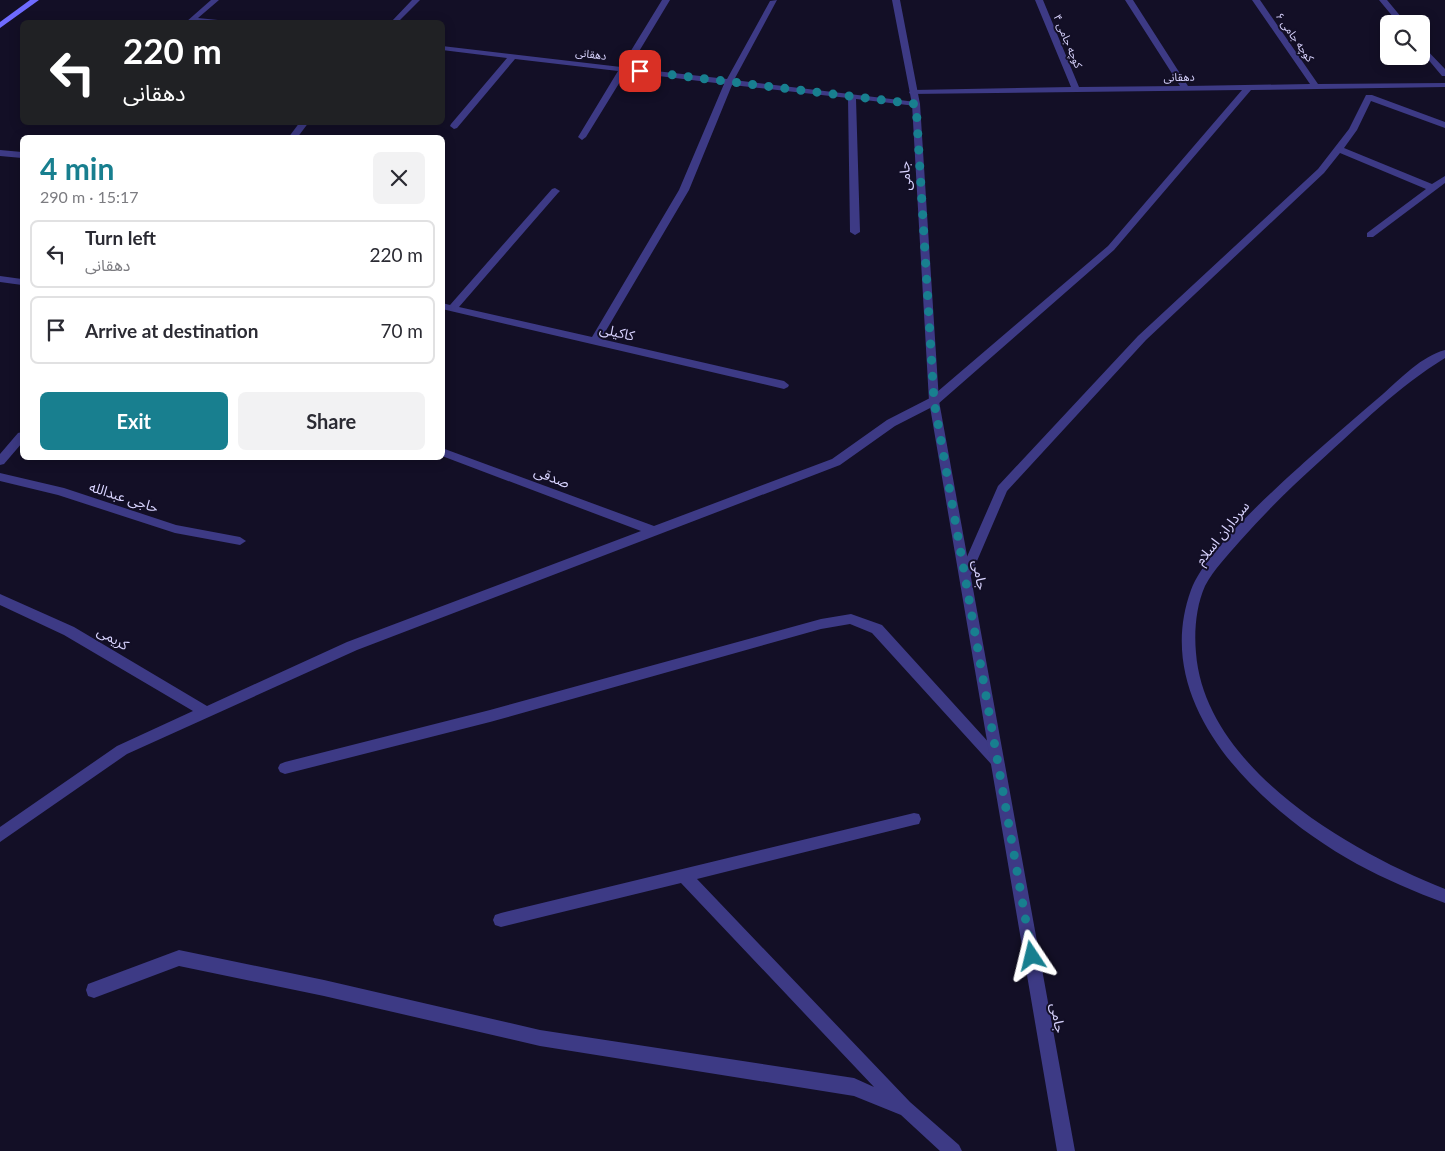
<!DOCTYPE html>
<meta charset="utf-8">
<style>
body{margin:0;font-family:Lato,"Noto Sans Arabic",sans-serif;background:#f2f2f3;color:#2b2b33;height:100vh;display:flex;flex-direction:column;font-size:19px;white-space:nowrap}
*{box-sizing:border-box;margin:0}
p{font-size:16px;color:#7c7c81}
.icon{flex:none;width:28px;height:28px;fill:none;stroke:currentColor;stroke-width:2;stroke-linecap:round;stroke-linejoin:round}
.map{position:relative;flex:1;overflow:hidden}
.side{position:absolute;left:20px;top:135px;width:425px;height:325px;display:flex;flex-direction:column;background:#fff;border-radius:8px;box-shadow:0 2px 12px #0003}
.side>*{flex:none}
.guide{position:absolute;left:20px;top:20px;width:425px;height:105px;border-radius:8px;box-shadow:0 2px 12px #0003;background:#202124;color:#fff;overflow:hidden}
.buttons{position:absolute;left:1380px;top:15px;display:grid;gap:10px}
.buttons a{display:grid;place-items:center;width:50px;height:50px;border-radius:8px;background:#fff;box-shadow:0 2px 12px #0003;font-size:25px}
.pin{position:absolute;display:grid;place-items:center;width:42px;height:42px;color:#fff;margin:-21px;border-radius:10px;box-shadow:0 2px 8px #0006}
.me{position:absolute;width:55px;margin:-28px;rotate:350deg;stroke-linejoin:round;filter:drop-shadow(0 0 4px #0008)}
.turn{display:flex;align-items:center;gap:18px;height:105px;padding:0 20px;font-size:22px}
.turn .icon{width:65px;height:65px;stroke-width:2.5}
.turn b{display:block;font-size:35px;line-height:42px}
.round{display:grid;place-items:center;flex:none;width:52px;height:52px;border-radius:8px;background:#f2f2f3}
.headline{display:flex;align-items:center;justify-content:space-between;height:85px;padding:0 20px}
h1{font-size:30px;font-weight:700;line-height:38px;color:#187f8f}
.button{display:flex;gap:10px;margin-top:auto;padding:10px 20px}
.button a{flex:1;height:58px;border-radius:8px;background:#187f8f;color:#fff;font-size:20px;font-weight:700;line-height:58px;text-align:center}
.button a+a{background:#f2f2f3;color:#2b2b33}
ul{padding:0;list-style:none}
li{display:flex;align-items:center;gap:15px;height:68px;margin:0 10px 8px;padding:0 10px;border:2px solid #e1e1e2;border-radius:8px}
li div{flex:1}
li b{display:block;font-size:19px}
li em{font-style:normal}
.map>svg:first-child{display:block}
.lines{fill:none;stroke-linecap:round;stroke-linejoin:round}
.minor{fill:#3d3a85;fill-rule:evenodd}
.tertiary{fill:#3d3a85;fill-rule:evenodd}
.secondary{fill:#6f6bff;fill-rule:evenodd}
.route{stroke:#187f8f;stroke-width:9;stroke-dasharray:0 16.2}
.labels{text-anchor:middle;stroke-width:4;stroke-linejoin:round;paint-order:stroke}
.far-street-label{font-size:11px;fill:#d9d4ff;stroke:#130f26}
.street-label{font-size:14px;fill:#d9d4ff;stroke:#130f26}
</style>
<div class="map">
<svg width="1445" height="1151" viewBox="0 0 1445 1151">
<rect width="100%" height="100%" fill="#130f26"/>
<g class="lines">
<path class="minor" d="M211,0H219L198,18L218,20L221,22H186Z
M662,0H670L629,68L727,79L770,1L777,0L734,80L916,102L920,104L916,106L856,99L860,232L855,235L850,232L848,98L732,85L689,190L601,339L784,381L789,385L788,387L784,389L442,309V303L450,305L552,189L555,188L560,191L558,193L459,307L592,337L679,190L724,84L626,72L586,137L582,140L578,137L618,71L515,59L457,128L454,129L450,126L451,124L507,58L442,50V46L621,67Z
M1035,0H1043L1079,87L1180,86L1125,0H1133L1188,86L1310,84L1252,0H1260L1318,84L1445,83V87L1251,90L1114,250L938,404L895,426L840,465L357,650L127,754L0,842V827L117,746L193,711L64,635L0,605V594L74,627L207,706L347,642L641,531L442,456V448L654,526L832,459L887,420L930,398L1108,246L1242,90L910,94L909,92L913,90L1071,87Z
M1379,0H1387L1407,24H1399Z
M1421,44L1445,69V76H1442L1421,51Z
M1366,95H1372L1445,122V128L1371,101L1357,130L1344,148L1432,184L1445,176V183L1373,237H1367V233L1426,189L1340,153L1324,173L1146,340L1007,491L971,575L965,580L961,578L959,575L998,486L1138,336L1318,169L1349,129Z
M0,150L22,152V158L0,156Z
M0,276L22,279V285L0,282Z
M0,473L64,488L176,525L240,537L246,541L240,545L175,533L58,495L0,481Z
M851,614L882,625L1002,757L1004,761L1002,765L997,767L992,765L872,633L850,624L821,629L490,722L285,774L280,772L278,768L280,764L285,762L490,710L821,619Z
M914,813L919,814L921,819L919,824L914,825L697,879L910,1102L959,1145L962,1151H940L901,1115L854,1096L540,1046L324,996L179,966L94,998L88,996L86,990L88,984L179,950L324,980L540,1030L854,1078L874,1087L681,883L501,927L495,925L493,920L495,915L501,913Z"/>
<path class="tertiary" d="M412,0H420L398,22H391Z
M892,0H900L920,104L939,401L1075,1151H1057L929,401L912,104Z
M300,122H309L297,138H288Z
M1445,350V358C1399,386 1359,426 1319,462C1291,487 1265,513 1240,541C1228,555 1214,569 1205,586C1196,606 1194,632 1196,653C1205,768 1349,851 1445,889V903C1415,892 1385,879 1357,864C1264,812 1148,708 1191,590C1206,550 1275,489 1308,459C1333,437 1358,415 1383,394C1401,378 1422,356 1445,350Z
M22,432V443L4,464L0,465V454L18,433Z"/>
<path class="secondary" d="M30,0H39L0,28V22Z"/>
</g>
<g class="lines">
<path class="route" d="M640,71L916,104L934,401L1032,956"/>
</g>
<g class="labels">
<g class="far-street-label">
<text transform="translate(1295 37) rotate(55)" y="4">کوچه جامی ۶</text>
<text transform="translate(1068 41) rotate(67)" y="4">کوچه جامی ۴</text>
<text transform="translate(591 54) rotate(7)" y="4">دهقانی</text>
<text transform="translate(1179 77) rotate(-1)" y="4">دهقانی</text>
</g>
<g class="street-label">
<text transform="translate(905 176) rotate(-94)" y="5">جامی</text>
<text transform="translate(617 332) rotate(13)" y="5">کاکیلی</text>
<text transform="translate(552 477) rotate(21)" y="5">صدقی</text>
<text transform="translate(124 497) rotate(18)" y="5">حاجی عبدالله</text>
<text transform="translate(1222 533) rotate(-51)" y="5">سرداران اسلام</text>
<text transform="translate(980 575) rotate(80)" y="5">جامی</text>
<text transform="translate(113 638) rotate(30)" y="5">کریمی</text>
<text transform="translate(1058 1018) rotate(80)" y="5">جامی</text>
</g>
</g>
</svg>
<div class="buttons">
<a><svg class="icon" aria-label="search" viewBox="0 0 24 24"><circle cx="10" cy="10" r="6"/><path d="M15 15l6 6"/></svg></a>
</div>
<div class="pin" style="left:640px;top:71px;background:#d93025"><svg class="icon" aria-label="arrive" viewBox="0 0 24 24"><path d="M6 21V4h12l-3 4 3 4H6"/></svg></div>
<svg class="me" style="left:1032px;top:956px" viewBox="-20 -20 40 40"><path d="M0-17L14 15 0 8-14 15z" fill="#187f8f" stroke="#fff" stroke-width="4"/></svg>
<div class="guide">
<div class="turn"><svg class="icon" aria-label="left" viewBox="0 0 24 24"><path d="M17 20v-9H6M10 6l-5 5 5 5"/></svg><div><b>220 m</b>دهقانی</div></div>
</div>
<section class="side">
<div class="headline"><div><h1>4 min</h1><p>290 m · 15:17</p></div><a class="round"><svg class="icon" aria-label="close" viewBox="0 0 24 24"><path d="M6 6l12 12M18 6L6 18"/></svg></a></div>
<ul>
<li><svg class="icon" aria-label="left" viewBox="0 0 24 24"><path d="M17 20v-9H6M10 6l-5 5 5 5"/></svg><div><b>Turn left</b><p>دهقانی</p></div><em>220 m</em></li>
<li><svg class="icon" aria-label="arrive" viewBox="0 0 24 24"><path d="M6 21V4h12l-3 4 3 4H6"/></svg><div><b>Arrive at destination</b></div><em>70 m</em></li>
</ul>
<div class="button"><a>Exit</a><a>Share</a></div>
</section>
</div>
